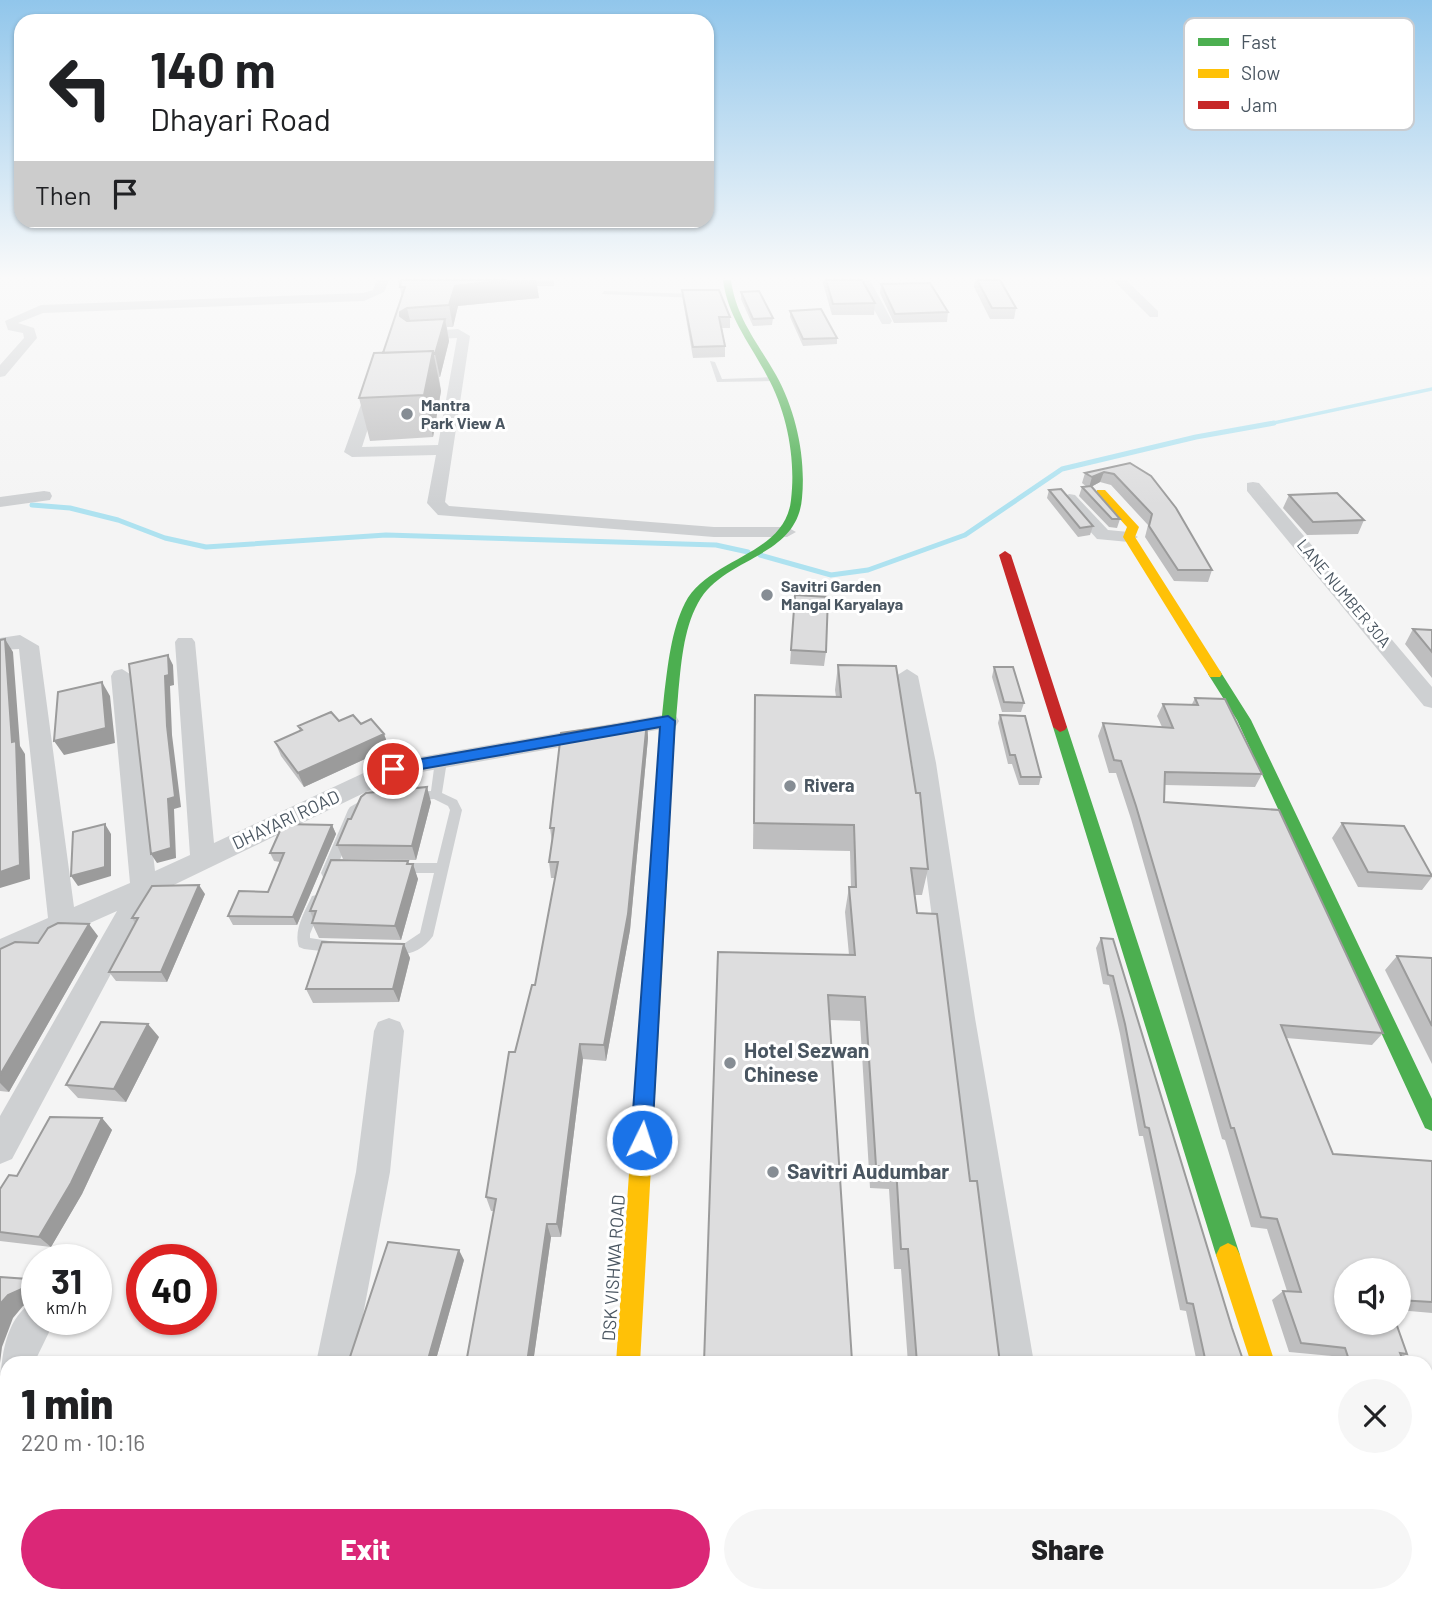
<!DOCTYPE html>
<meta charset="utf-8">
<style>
body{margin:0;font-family:Barlow,sans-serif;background:#f6f6f6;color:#202124;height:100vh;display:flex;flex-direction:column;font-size:26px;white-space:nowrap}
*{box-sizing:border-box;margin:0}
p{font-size:23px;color:#757577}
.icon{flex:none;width:38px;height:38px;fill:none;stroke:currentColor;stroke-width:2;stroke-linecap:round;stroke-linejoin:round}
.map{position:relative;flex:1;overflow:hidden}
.drawer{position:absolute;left:0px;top:1356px;width:1433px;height:247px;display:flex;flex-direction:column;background:#fff;border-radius:21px 21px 0 0;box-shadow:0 2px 5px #0004}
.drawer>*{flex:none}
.hud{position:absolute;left:14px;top:14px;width:700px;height:214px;border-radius:21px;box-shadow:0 2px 5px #0004;background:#fff;color:#202124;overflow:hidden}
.buttons{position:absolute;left:1334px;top:1258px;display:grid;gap:14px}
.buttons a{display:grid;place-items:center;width:77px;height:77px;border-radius:50%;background:#fff;box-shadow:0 2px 5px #0004;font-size:35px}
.speed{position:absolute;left:21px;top:1244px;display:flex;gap:14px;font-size:35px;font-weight:700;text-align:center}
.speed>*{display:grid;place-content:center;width:91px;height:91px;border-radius:50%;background:#fff;box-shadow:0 2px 5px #0004;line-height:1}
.speed small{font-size:18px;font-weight:400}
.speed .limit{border:10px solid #d22;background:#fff;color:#111}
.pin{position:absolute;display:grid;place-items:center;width:60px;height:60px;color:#fff;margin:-30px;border:4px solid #fff;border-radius:50%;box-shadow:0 2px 7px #0007}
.me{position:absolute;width:77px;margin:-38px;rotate:4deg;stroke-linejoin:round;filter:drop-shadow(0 0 5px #0008)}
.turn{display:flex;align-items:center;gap:24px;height:147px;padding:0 21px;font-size:32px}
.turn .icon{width:91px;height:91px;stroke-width:2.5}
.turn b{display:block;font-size:49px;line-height:60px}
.then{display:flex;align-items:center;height:66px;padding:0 21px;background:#0003;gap:14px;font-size:26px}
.round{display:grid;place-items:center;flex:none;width:74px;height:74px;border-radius:37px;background:#f6f6f6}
.summary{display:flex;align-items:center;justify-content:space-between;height:119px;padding:0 21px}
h1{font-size:42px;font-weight:800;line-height:52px}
.cta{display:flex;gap:14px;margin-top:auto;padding:14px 21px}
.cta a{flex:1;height:80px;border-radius:42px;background:#db2777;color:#fff;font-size:28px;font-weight:800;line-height:80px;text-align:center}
.cta a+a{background:#f6f6f6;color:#202124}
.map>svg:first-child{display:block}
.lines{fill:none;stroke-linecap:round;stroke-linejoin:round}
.stream-far1{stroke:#aee2f0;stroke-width:3.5}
.stream{stroke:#aee2f0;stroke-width:5}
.lane{fill:#ced0d2;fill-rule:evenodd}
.street{fill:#ced0d2;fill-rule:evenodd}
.fast{fill:#4caf50;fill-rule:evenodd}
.slow{fill:#ffc107;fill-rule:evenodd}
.jam{fill:#c62828;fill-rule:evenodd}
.wall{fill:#bebebf}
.shaded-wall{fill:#9b9b9b}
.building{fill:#ddddde;stroke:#9b9b9b;stroke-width:2}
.route{fill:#1a73e8;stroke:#114b97;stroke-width:2}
.poi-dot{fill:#868d94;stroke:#fff;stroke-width:2.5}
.labels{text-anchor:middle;stroke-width:6;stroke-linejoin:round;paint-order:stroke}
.far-poi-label{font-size:16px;font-weight:bold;fill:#4a5661;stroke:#fff;text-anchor:start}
.far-street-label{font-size:16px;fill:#4a5661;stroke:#fff}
.poi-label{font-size:18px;font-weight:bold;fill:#4a5661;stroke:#fff;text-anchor:start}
.street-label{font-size:18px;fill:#4a5661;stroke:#fff}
.near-poi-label{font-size:21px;font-weight:bold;fill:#4a5661;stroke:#fff;text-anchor:start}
.key{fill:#fff;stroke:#c9ccd0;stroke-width:2}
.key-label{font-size:19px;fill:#4a5661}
</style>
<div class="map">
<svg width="1432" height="1602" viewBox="0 0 1432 1602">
<rect width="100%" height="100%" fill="#f4f4f4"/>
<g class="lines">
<path class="stream-far1" d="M1264,425L1432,389"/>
<path class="stream" d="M32,505L70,508L118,520L165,538L206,547L386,535L716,545L748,552
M760,555L831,575L868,570L965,535L1062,469L1196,437L1274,423"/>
<path class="lane" d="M604,291L697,294L700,296L697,298L602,294Z
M710,361L715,362L722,379L774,377L777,379L774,381L717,382Z
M441,757L447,761L442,793L457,800L462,810L433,936C422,952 404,958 385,953L383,949L385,945L405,943L420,933L434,873H400L395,871L393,868L395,865L400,863H437L450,810L448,806L434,799L415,800L409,796L415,792L431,791L435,761Z
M369,796L375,800L359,813L333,877H323L321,873L348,810L350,807Z
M317,895L322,896L324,900L310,934V938L342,943L344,947L342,951L337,953L304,949L299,947C293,931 305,911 312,896Z"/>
<path class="street" d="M377,280H389L384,292L364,301L43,313L18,323L34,328L37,338L5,376L0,377V365L24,338L23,333L8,330L5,321L41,305L363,293L373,290Z
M858,280H870L892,321L890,324H882Z
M1113,280H1126L1158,311V317H1150Z
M458,329L470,336L445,502L449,506L714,527H787L796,532L787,537H714L438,515L427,503L436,455L352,457L344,452L368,385L375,381L382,385L362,447L438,445L457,338L417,340L411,336L417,332Z
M1253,482L1259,483L1432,687V708L1424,706L1247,491V483Z
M44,491L50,492L52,496L50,500L0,507V497Z
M1069,494L1075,495L1108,530L1129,532L1138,537L1129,542L1097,539L1061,499Z
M20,635L39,646L74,907L130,883L111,676L114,671L122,669L133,676L155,871L190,855L175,642L178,638H192L195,642L214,843L385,763L668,714L676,716L679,721L676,726L668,728L399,776L153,895L12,1159L0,1164V1116L117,911L0,963V939L48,918L19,649L0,650V638Z
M907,669L918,676L936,763L975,1018L1034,1363H996L945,1018L912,763L896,676Z
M389,1018L400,1022L404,1031L390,1172L354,1363H316L356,1172L374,1031L378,1022Z
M37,1300V1320H55L34,1363H7V1406L0,1409C0,1372 0,1317 37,1300Z
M258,1596H302L300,1602H256Z
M1023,1596H1067L1068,1602H1024Z
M1314,1596H1358L1359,1602H1315Z"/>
<path class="fast" d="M723,280H731C736,318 758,343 776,375C796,411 806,457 802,498C797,559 723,556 698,603C683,630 681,666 678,696C672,758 670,820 667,882L664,887H652L649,882C654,820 657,758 664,696C668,665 671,631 685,603C709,557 785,556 791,500C796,459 787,412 767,376C750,343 728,318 723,280Z
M1215,670L1220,671L1251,720L1432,1099V1131L1425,1128L1237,720L1208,674Z
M1060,722L1067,727L1240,1255L1236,1263L1228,1267L1220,1263L1216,1255L1053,727Z
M0,1538L7,1541V1571L0,1568Z
M599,1596H627V1602H599Z"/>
<path class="slow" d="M1097,490H1105L1139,527L1135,537L1222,674L1220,677H1210L1208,674L1123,537L1127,527L1097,494Z
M658,875L664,877L667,882L640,1363H616L649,882L652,877Z
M1228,1243L1236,1247L1240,1255L1275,1363H1251L1216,1255L1220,1247Z"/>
<path class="jam" d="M1005,551L1011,555L1067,727L1065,730L1060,732L1053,727L999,555Z
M51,1596H85L87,1602H53Z"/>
</g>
<path class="wall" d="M398,280H554V286H537L539,298L458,306L453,327H447L449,341L440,377H439L441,391L433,437L370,441L359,398L383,353L402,297Z
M822,280H862L875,303L874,315H832Z
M975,280H1000L1016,308L1014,319H990L974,287Z
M881,284L948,312L947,322L894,323L880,293Z
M682,290L730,317V328H722L725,346V357L693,358L683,301Z
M741,292L773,318L772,325L753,326L741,299Z
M790,311L837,338V344L803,346L790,317Z
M1130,463L1212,570L1208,582L1174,581L1145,537L1148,525L1111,485L1100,482L1091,487L1120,519L1117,528L1109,527L1079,496L1082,487H1087L1082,483L1085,473Z
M1049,490L1093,526L1090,535L1078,537L1047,498Z
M1289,495L1364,520L1358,534L1307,535L1283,508Z
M795,595L826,652L824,666L790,664Z
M1413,629L1432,630V678L1405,644Z
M838,665L928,869L922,895H914L917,913L970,1181L1000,1363H908L901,1269H894L889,1189L870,1188L860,1021L829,1020L852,1361L851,1363H704L718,952L849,955L845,912L849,887H851L850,851L753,849L755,695L836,697L835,690Z
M994,667L1024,703L1021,712H1002L992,677Z
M1195,698L1262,774L1255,787L1165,785L1164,802L1383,1033L1372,1045L1286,1038L1333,1154L1432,1161V1313L1398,1310V1270H1346L1407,1354L1402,1357L1404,1363H1335L1332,1356L1289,1352L1272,1300L1283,1291H1287L1267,1229L1251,1227L1225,1140L1222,1139L1131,819L1116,773H1109L1098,736L1103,723L1162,727L1157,716L1163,704H1192Z
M1000,715L1041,777L1039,785H1019L1012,764H1008L998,723Z
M647,721L648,738L630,930L606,1061L583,1059L561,1237H551L533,1363H466L494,1211H491L486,1197L515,1052L535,985L555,878H551L549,862L552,842L550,828Z
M361,724L384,734L389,748L304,787L281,756L275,742L300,731L298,726Z
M431,802L416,860L343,859L337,845L351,819Z
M1342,823L1432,874V877L1422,890L1358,887L1332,838Z
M332,825L336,834L297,925H233L228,916L268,892L280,862L274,861L270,853Z
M409,864L418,879L401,940L319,938L312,923L313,919L310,911Z
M205,894L167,982L116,981L109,972L135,923L132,918Z
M98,936L9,1092L0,1091V949L38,943Z
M1101,938L1242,1357L1249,1363H1197L1186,1311L1180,1310L1143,1136H1139L1120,1034L1109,985L1103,984L1096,948Z
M404,944L410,958L399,1002L313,1003L306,989Z
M1397,956L1432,958V1064L1385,970Z
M159,1037L126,1102L78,1098L66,1085Z
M102,1118L112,1130L82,1194L51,1247L0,1241V1189Z
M464,1260L435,1363H348Z
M1426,1419L1432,1434V1579L1426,1578Z"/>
<path class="shaded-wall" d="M507,280H536L539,298L458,306L453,327L449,305L455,286Z
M407,308L412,329L400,316V312Z
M445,319L449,341L440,377L435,354Z
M433,351L441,391L433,437L424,395Z
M1104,472L1100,482L1089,488L1092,477Z
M5,639L13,652L20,746L25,754L30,879L0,888V872L12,742Z
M168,655L173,665L174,685L170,686L172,735L181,807L174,809L176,858L157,863L151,854L168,799L167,726L165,676Z
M102,682L110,696L115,743L64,755L54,741Z
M647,721L648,738L630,930L606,1061L604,1045Z
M384,734L389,748L304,787L298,773Z
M427,787L431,802L416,860L412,846Z
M105,824L111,834V876L78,886L71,876Z
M332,825L336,834L297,925L293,917Z
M408,861L411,871L413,864L418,879L401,940L395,926Z
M199,885L205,894L167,982L161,972Z
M89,924L98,936L9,1092L0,1083V1075Z
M404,944L410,958L399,1002L393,989Z
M148,1024L159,1037L126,1102L114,1089Z
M580,1044L583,1059L561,1237L557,1224Z
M102,1118L112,1130L82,1194L51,1247L39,1237Z
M547,1224L551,1237L533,1363H527Z
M459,1250L464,1260L435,1363H427Z
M28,1279L37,1286V1299L23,1306L13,1318L2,1347L0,1363V1304L8,1295Z
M351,1596H355L353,1602H349Z
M493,1596H500L499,1602H492Z"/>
<path class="building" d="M401,280H507L455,286L449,305L407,308L400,312V316L407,321L445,319L435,354H434L433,351L383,353L405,287H400Z
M826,280H862L875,303L833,304Z
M977,280H1000L1016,308H992Z
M930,283L948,312L895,314L881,284Z
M682,290H719L730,317H719L725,346L693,347Z
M759,291L773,318L753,319L741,292Z
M821,309L837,338L803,339L790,311Z
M433,351L424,395L359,398L374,353Z
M1130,463L1151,476L1176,508L1212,570H1178L1149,526L1152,514L1114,474L1104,472L1092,477L1085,473Z
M1091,486L1120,519H1112L1082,487Z
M1061,489L1093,526L1080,528L1049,490Z
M1337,493L1364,520L1313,522L1289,495Z
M795,595L828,597L826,652L791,650Z
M1413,629L1432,630V652Z
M5,639L12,742L16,741L20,865L0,872V640Z
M168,655L169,675L165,676L167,726L175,797L168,799L171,848L151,854L129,664Z
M838,665L896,666L916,793H920L928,869L911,868L917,913L937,914L970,1181H977L1000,1363H917L908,1249H901L896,1167L876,1166L865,997L828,995L852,1361L704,1363L718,952L855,955L849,887H856L854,825L754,823L755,695L841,697Z
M994,667H1013L1024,703L1004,702Z
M102,682L106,728L54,741L58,692Z
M1195,698L1225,699L1262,774L1165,772L1164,802L1279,810L1383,1033L1281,1025L1333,1154L1432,1161V1302L1398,1300V1270H1346V1323H1396L1407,1354L1400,1353L1404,1363H1350L1345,1348L1301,1343L1283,1291L1301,1292L1277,1219L1261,1217L1234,1128H1231L1136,806L1121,761L1114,760L1103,723L1173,728L1163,704L1198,705Z
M331,712L339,721L353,715L361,724L371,719L384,734L298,773L275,742L302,730L298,726Z
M1000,715L1025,716L1041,777H1021L1015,755H1010Z
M647,721L628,914L604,1045L580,1044L557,1224H547L527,1363H466L496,1199L486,1197L509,1052H515L532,985H535L558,862H549L554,828H550L561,733Z
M427,787L412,846L337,845L348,819H351L361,797L366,793Z
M1342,823L1404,826L1432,876L1368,872Z
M105,824V867L71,876L73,832Z
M283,824L332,825L293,917L228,916L239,891L268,892L284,853H270Z
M331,860L408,861L407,864H413L395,926L312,923L316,911H310Z
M199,885L161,972H109L138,918H132L152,886Z
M58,923L89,924L0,1075V949L15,942L38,943L48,928Z
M1101,938L1113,939L1232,1328L1242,1357L1248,1359L1249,1363H1206L1193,1304L1187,1303L1149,1128L1145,1127L1125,1024L1113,976L1108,975Z
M322,942L404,944L393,989H306Z
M1397,956L1432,958V1026Z
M101,1022L148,1024L114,1089L66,1085Z
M50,1117L102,1118L71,1183L39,1237L0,1232V1189L9,1175L17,1176Z
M388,1242L459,1250L427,1363H405L367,1359L366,1363H348Z
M0,1277L28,1279L24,1288L8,1295L0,1304Z
M1426,1419L1432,1434V1572L1426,1571Z
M302,1596H351L349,1602H300Z
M423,1596H493L492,1602H422Z
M761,1596H1017L1018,1602H760Z"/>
<linearGradient id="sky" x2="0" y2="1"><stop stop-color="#91c6eb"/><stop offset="0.55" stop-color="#fafafa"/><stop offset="1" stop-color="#fafafa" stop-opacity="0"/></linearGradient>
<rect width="1432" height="505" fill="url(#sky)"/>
<path class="route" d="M668,716L675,721L652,1140L649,1147L642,1150L634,1147L631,1140L660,727L393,774L386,769L393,764Z"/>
<g class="poi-dot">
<circle cx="407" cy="414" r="7"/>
<circle cx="767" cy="595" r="7"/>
<circle cx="790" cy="786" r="7"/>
<circle cx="730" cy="1063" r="7"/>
<circle cx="773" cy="1172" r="7"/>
</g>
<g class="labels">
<g class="far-poi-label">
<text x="421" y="411">Mantra<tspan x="421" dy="18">Park View A</tspan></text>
<text x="781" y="592">Savitri Garden<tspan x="781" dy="18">Mangal Karyalaya</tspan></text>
</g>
<g class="far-street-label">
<text transform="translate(1344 593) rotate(50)" y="6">LANE NUMBER 30A</text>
</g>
<g class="poi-label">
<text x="804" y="792">Rivera</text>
</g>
<g class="street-label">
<text transform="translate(286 820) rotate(-25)" y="6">DHAYARI ROAD</text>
<text transform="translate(614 1268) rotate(-86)" y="6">DSK VISHWA ROAD</text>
</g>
<g class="near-poi-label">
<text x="744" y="1058">Hotel Sezwan<tspan x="744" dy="24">Chinese</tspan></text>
<text x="787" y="1179">Savitri Audumbar</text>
</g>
</g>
<rect x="1184" y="18" width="230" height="112" rx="10" class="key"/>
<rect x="1198" y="38" width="31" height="8" fill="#4caf50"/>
<rect x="1198" y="69" width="31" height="9" fill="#ffc107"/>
<rect x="1198" y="101" width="31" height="8" fill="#c62828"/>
<g class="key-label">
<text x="1241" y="49">Fast</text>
<text x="1241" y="80">Slow</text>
<text x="1241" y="112">Jam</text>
</g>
</svg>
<div class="buttons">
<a><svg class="icon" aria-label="sound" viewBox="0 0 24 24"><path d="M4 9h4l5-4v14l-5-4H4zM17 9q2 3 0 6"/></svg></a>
</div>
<div class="speed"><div>31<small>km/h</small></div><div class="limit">40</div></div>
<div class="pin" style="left:393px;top:769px;background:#d93025"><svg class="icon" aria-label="arrive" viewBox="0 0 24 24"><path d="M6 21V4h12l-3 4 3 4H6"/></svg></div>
<svg class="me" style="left:642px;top:1140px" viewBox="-20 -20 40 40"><circle r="17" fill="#1a73e8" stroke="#fff" stroke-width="3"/><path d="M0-11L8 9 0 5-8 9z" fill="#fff"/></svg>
<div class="hud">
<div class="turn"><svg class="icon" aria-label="left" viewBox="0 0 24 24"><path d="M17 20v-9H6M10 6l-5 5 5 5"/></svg><div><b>140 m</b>Dhayari Road</div></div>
<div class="then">Then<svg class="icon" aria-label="arrive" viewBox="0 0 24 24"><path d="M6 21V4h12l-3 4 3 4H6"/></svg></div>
</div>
<section class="drawer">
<div class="summary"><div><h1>1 min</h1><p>220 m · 10:16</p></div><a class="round"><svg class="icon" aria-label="close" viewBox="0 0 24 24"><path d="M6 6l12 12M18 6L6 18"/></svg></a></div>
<div class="cta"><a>Exit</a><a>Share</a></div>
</section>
</div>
